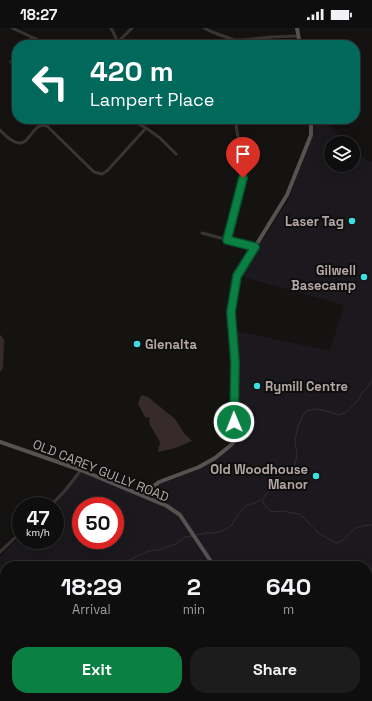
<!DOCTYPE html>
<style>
body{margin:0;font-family:"Space Grotesk",sans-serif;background:#1d1c1c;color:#f1f3f6;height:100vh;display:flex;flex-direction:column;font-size:15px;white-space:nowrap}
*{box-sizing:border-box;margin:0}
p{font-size:13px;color:#9b9c9e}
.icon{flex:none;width:22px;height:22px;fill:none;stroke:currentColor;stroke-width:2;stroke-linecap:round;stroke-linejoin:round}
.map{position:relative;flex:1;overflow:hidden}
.details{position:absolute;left:0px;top:533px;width:372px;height:140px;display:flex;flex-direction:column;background:#0f0e0e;border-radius:16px 16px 0 0;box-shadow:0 4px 16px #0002,0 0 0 1px #2f2e2e}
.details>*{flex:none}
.top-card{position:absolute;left:12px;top:12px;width:348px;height:84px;border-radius:16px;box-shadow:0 4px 16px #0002,0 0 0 1px #2f2e2e;background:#00695c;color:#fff;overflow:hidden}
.tools{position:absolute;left:324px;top:108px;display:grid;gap:8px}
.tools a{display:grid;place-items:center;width:36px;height:36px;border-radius:50%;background:#0f0e0e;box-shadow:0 4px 16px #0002,0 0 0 1px #2f2e2e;font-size:20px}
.speed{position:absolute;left:12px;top:469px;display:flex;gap:8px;font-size:20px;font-weight:700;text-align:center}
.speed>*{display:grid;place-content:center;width:52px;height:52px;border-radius:50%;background:#0f0e0e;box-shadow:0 4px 16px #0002,0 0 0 1px #2f2e2e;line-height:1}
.speed small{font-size:10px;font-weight:400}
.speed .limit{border:6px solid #d22;background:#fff;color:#111}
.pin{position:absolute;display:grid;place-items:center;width:34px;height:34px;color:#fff;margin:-41px -17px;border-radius:50% 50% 50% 0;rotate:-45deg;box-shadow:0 0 4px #0007}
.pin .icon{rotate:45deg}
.me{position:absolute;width:44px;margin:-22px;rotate:359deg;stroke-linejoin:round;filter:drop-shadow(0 0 3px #0008)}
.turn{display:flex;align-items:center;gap:14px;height:84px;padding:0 12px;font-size:18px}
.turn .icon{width:52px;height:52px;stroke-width:2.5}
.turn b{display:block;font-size:28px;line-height:34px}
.eta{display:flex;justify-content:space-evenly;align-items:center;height:68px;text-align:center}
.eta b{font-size:24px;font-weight:600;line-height:28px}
.action{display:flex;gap:8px;margin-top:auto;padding:8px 12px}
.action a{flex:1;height:46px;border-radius:16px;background:#0b8043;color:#fff;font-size:16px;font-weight:600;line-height:46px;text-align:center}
.action a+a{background:#1d1c1c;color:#f1f3f6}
.status{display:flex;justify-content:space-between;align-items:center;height:28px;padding:0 20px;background:#0f0e0e;direction:ltr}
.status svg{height:11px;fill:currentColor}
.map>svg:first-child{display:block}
.green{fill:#1c191e;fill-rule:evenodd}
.water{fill:#372a2c}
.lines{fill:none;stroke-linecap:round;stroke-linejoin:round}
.stream{stroke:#372a2c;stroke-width:1}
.minor{stroke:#393534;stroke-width:3}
.major{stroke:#575150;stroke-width:4}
.route-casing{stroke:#07532c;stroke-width:10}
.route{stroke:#0b8043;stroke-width:7}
.poi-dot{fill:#3ae1e4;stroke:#0f0e0e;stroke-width:1.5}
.labels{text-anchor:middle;stroke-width:4;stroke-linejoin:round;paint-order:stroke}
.poi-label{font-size:13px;font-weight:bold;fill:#b3a6a5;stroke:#0f0e0e;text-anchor:end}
.street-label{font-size:13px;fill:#b3a6a5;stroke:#0f0e0e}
</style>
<div class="status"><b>18:27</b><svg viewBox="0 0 49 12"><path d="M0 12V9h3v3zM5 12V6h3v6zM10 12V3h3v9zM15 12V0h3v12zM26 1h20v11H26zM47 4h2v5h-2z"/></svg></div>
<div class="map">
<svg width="372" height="673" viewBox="0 0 372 673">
<rect width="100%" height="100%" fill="#141312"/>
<path class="green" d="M314,91H322L346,115H331V137H353V122L359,128L372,134V574L370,577H367V538H5V575L0,555V529L21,507V512H55V478H47L81,442L142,467L159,454L215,430L234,413L235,334L232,302L330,323L344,277L240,248L289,170L313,107ZM81,478H115V512H81Z
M5,580V668H240L232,671L214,669L219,673H0V586Z
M372,581V650L367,651V583Z"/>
<path class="water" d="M1,307L4,312L3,340L0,344V308Z
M141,367L148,369L175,391L184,405L192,413L175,420L158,424L160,414L149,395L150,390L145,389L138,376Z
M98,668H110V673H92Z"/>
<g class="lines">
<path class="stream" d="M263,473L264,477L272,484L281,483L300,486L318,505L336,515C345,514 349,504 356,500C361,498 367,497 372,497
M196,507L205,505H215L222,503L231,498L238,487L246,478L262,472L278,450L286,443L294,439L297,428L295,412L298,398L304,386L308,382L319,381L339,387L346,384L357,374L362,365L372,353
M121,538L123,535L148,523L159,522L176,516L185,509L193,508"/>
<path class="minor" d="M12,0L49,17
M111,0L118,14
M204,0L212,4L234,12H243L272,9L298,8
M26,17L32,10
M115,17L132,0
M261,17L271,9
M11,34L17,27
M130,91L146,100L160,110L176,126
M0,102C5,107 11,114 19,115C30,117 33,93 47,98L94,144L102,146L107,143L146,100
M202,205L255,219
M227,212L243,151L241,128L235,91
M50,478L64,464L81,442
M0,524L21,504"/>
<path class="major" d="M297,0L300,17
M0,414L81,442L167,478L180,487L214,538
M142,467L159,454L199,439L215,430L231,417L234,413L235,408V334L231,284L237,248L287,167L311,107V91
M367,583L372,580"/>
</g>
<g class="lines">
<g class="route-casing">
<path id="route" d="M234,394L235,334L231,284L237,248L255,219L227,212L243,150"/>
</g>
<use href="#route" class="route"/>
</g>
<g class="poi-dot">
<circle cx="352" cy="193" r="4"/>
<circle cx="364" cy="249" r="4"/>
<circle cx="137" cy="316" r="4"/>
<circle cx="257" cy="358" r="4"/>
<circle cx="316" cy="448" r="4"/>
</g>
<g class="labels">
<g class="poi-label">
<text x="344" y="198">Laser Tag</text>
<text x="356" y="247">Gilwell<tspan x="356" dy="15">Basecamp</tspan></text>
<text x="145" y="321" text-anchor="start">Glenalta</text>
<text x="265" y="363" text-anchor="start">Rymill Centre</text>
<text x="308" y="446">Old Woodhouse<tspan x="308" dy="15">Manor</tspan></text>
</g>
<g class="street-label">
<text transform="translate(101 442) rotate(22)" y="5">OLD CAREY GULLY ROAD</text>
</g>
</g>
</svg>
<div class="tools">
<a><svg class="icon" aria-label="layers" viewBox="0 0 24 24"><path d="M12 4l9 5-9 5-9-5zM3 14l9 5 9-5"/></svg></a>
</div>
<div class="speed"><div>47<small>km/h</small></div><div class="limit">50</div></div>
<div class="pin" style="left:243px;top:150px;background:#d93025"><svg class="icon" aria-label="arrive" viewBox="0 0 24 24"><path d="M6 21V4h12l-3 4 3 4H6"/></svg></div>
<svg class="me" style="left:234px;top:394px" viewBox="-20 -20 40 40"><circle r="17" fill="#0b8043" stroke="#fff" stroke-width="3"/><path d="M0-11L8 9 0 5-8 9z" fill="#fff"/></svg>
<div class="top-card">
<div class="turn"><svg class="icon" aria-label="left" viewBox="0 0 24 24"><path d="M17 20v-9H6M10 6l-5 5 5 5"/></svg><div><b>420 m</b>Lampert Place</div></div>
</div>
<section class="details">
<div class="eta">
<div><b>18:29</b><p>Arrival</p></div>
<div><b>2</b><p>min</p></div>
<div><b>640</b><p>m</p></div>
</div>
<div class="action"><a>Exit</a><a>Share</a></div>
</section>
</div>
